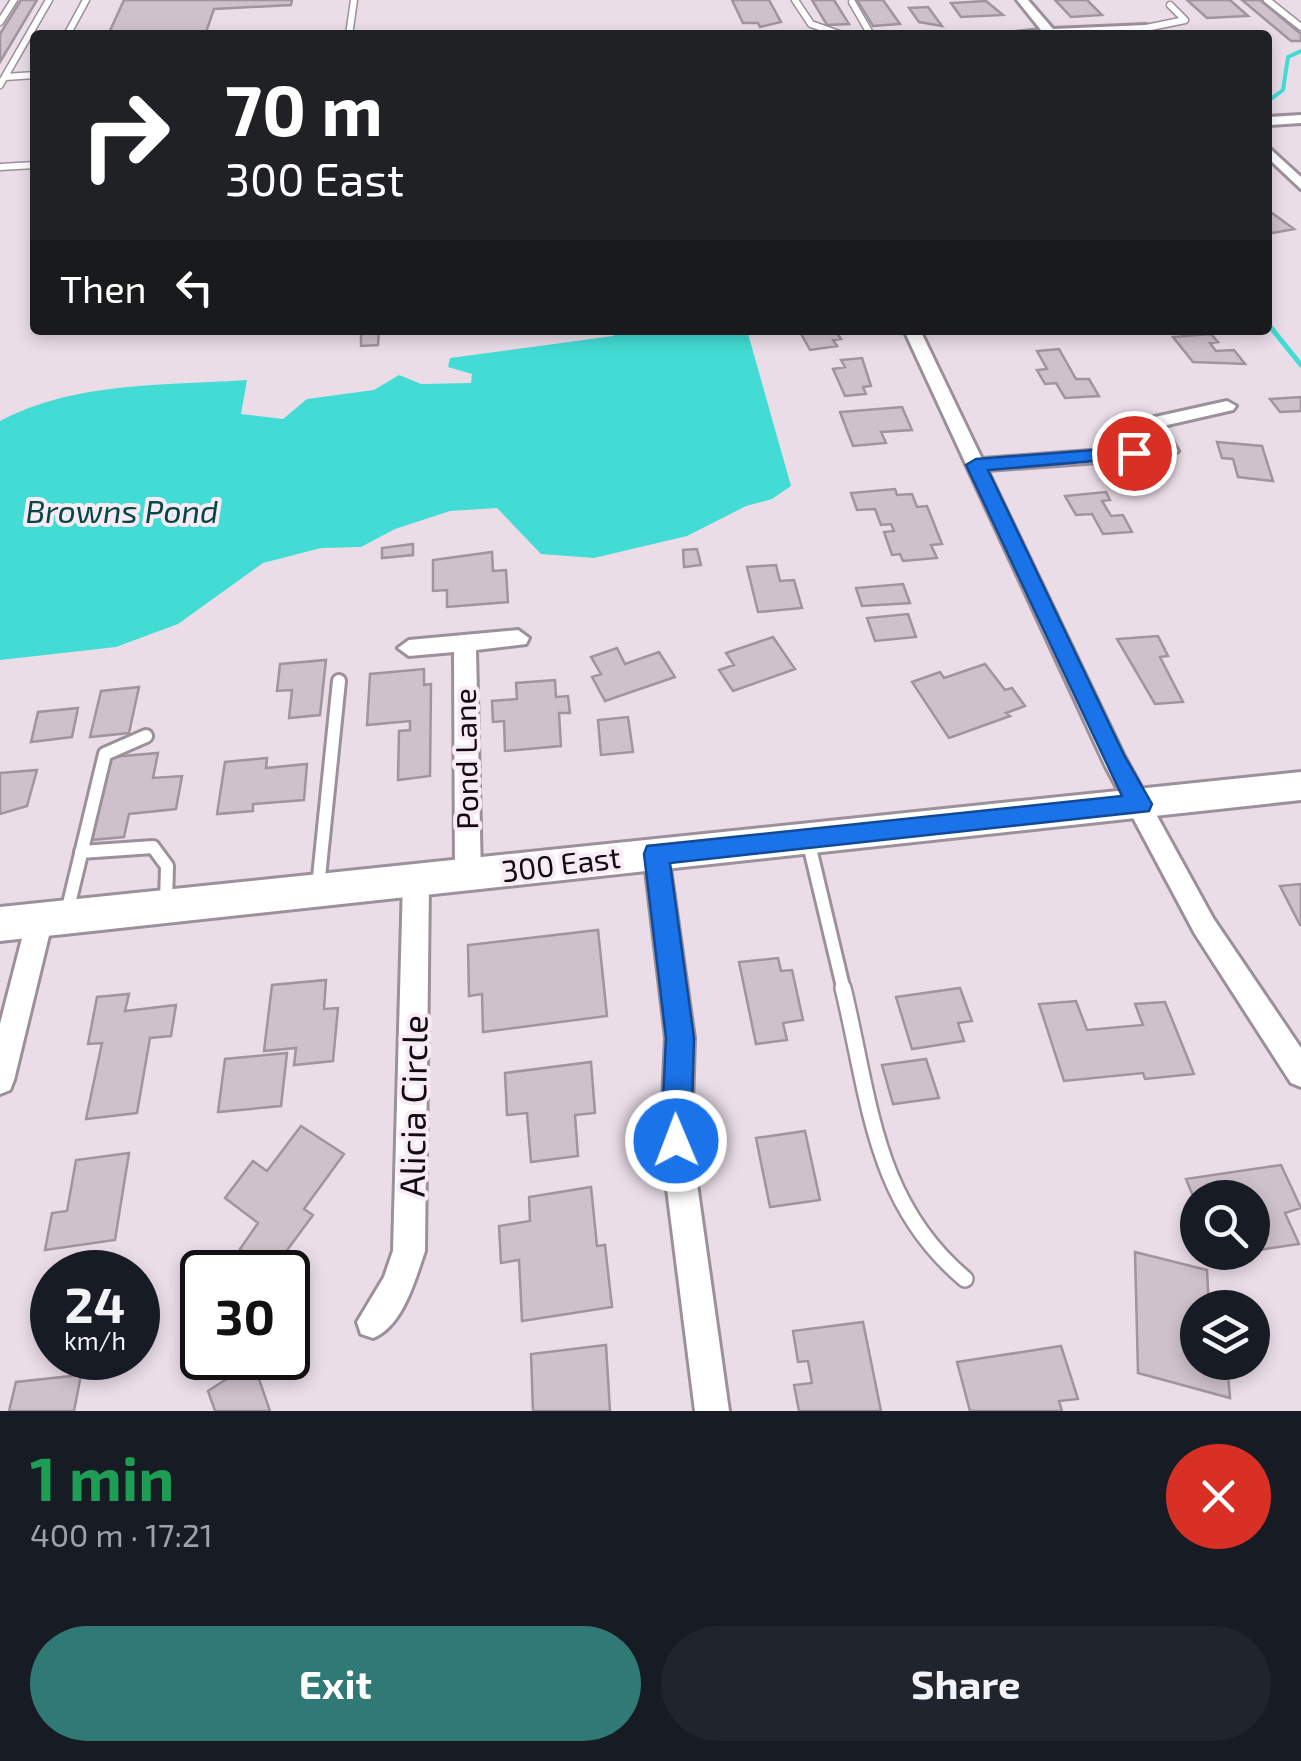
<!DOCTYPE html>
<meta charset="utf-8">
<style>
body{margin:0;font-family:"Exo 2",sans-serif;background:#20242c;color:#f1f3f6;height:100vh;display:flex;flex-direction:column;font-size:38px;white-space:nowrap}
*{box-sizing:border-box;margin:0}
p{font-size:32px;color:#9ea1a6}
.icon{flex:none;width:55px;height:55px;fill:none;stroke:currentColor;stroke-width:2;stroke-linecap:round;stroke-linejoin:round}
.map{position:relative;height:1411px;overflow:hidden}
.sheet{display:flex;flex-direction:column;background:#171b24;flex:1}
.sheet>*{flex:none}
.top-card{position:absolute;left:30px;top:30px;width:1242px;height:305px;border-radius:10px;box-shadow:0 5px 15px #0003;background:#202124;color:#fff;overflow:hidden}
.controls{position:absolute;left:1180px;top:1180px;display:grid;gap:20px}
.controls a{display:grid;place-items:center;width:90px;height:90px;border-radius:50%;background:#171b24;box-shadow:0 5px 15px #0003;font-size:50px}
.speed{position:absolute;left:30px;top:1250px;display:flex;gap:20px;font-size:50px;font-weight:700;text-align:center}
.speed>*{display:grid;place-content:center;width:130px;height:130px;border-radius:50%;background:#171b24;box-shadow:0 5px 15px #0003;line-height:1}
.speed small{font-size:25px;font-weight:400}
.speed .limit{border:5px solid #111;border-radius:15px;background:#fff;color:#111}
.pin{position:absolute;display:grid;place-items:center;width:85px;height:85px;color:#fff;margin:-42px;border:5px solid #fff;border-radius:50%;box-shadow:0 2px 10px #0007}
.me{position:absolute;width:110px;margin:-55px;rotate:359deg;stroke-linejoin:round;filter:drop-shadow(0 0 8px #0008)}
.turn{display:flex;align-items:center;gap:35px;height:210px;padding:0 30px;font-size:45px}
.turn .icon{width:130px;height:130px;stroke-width:2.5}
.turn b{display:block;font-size:70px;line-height:85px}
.then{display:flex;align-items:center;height:95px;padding:0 30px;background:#0003;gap:20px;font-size:38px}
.round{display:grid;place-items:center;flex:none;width:105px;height:105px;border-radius:52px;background:#20242c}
.headline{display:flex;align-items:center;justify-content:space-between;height:170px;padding:0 30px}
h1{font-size:60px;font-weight:700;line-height:75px;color:#1e9e55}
.action{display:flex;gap:20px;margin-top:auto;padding:20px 30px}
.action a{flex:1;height:115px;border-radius:60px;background:#307975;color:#fff;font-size:40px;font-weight:700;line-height:115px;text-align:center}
.action a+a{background:#20242c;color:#f1f3f6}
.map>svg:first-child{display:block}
.water{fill:#42dcd4}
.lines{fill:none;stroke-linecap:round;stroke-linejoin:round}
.stream-far1{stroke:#42dcd4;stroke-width:4}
.stream{stroke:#42dcd4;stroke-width:5}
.building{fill:#cec1cb;stroke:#a0949e;stroke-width:2.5}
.service-far2-casing{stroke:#9c909a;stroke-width:9}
.service-far1-casing{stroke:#9c909a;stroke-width:18}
.service-casing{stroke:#9c909a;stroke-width:20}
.minor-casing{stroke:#9c909a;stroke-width:6}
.secondary-casing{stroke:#9c909a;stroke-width:6}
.service-far2{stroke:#fff;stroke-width:6}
.service-far1{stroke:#fff;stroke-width:12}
.service{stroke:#fff;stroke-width:15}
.minor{fill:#fff;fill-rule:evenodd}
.secondary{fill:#fff;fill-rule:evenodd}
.route{fill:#1a73e8;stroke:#114b97;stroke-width:2.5}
.labels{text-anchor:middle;stroke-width:8;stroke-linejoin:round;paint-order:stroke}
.street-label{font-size:30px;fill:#100c0f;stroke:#f8ebf5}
.water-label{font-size:32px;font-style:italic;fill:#014845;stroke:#f8ebf5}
.near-street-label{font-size:35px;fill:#100c0f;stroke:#f8ebf5}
</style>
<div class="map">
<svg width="1301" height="1411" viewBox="0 0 1301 1411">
<rect width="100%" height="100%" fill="#eadde8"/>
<path class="water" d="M619,330H747L791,486L772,499L746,506L687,536L594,558L541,554L497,508L450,511L395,529L361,547L321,548L263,563L178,624L116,647L0,660V421C75,381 164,386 247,380L241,414L283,419L307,399L374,390L399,375L421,384L471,383L472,374L448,367L450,358L613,336Z"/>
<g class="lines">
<path class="stream-far1" d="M1268,101L1283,90L1288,57L1301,51"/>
<path class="stream" d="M1268,324L1301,365"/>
</g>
<path class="building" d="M21,0H37L0,62V34Z
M124,0H292L291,5L214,9L205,35H108Z
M732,0H769L781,22L760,27L758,23H743Z
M812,0H834L849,24L827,25Z
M857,0H883L900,24L873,26Z
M1055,0H1087L1102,15L1071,17Z
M1187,0H1230L1248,16L1207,18Z
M1242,0H1260L1301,34V41H1291Z
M986,1L1003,15L961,17L951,3Z
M928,7L942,26L919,22L909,8Z
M1268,210L1294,229L1273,233L1268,229Z
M361,330H379L378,345L361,346Z
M799,330H835L841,339L833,340L837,346L810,350Z
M1211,334L1218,342L1210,343L1216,351L1234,350L1245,364L1193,362L1173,337Z
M1059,349L1076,379H1089L1099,396L1065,398L1056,383L1045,384L1037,370L1047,369L1037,351Z
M862,358L871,386L863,387L866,394L845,396L833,369L845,367L841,360Z
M1301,397V411L1280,412L1270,399Z
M902,407L912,430L881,432L886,443L853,446L840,412Z
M1217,442L1262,446L1273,481L1238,477L1233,459L1222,458Z
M895,489L897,495L912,494L917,507L927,506L942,544L931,545L937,558L903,561L900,554L892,555L884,532L894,531L891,524L881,525L875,509L857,510L851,493Z
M1106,492L1110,500L1102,501L1111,516L1123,515L1132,532L1103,534L1092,514L1076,515L1065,496Z
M413,544V555L382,558V548Z
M697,549L701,565L684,567L683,550Z
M492,552L493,571L506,570L508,602L447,607V590L433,591V560Z
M776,565L780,581L794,580L802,608L758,612L747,567Z
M903,584L910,603L862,606L856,588Z
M908,614L916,637L875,641L867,618Z
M1158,636L1168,656L1160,657L1183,702L1155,704L1117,639Z
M773,637L795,669L733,691L719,670L734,665L726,653Z
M617,648L625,664L659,652L675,677L605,701L592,677L601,674L591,657Z
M326,660L320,715L289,718L292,690L277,691L280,664Z
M985,664L1005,690L1012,688L1025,706L1006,713L1010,716L949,738L912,682L940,672L944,678Z
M424,669V685L431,684L430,776L398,780L399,731L410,730V721L367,725L370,674Z
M555,680L556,697L568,696L570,713H559L561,746L505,751L504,721L493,722L492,701L517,699L516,683Z
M139,687L129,733L90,737L101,691Z
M78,708L72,737L31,742L38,712Z
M628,717L633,752L601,755L598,720Z
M158,753L153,778L182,776L176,809L129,814L124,837L91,840L111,757Z
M267,758L266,768L307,764L304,800L253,804V811L217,814L225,762Z
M37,770L27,806L0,814V773Z
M1301,884V925H1300L1280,886Z
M598,930L607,1016L483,1032L482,994L469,996L468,945Z
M778,958L781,971L792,970L803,1020L783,1023L787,1040L756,1044L739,962Z
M326,980L324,1009L338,1008L333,1061L294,1065L296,1048L264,1051L272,985Z
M960,988L972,1021L958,1023L964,1041L912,1049L896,997Z
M129,994L125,1011L176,1005L171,1036L150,1038L137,1113L86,1119L102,1043L88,1044L97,997Z
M1076,1001L1087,1030L1143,1025L1135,1004L1165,1002L1194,1074L1145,1079L1143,1073L1064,1081L1039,1004Z
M287,1053L281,1106L218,1112L225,1059Z
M926,1059L939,1098L893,1104L882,1065Z
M591,1062L595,1113L575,1115L578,1156L531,1162L527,1113L507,1115L505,1073Z
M301,1126L344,1154L304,1209L313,1215L271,1272L240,1249L258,1223L225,1198L253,1161L267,1171Z
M805,1131L820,1200L770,1207L756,1138Z
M129,1153L115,1240L45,1250L52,1213L67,1211L76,1160Z
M1281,1165L1301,1208L1285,1213L1299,1244L1252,1251V1198H1198V1208L1186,1179Z
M591,1187L597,1246L605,1245L612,1307L522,1321L519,1260L501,1263L499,1226L530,1221L529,1197Z
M1135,1252L1207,1270L1209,1308H1198V1362H1227L1230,1398L1138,1373Z
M863,1322L881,1411H799L794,1385L812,1383L808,1361L798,1362L793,1331Z
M606,1345L610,1411H533L531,1354Z
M1061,1346L1078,1399L1059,1401L1062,1411H970L957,1362Z
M253,1362L270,1411H215L208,1391Z
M81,1375L74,1411H9L16,1382Z"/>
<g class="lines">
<g class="service-far2-casing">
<path id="service-far2" d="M795,0L811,24L842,35
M1267,0L1301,27
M852,2L871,35
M0,22L14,0
M1146,28L1185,20L1170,5
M67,35L86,0
M349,35L354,0
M5,77L35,75
M0,85L49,0
M0,167L35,165"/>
</g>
<g class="service-far1-casing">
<path id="service-far1" d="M808,840L844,991
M81,852L153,847L167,866L166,904
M318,887L339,681
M67,912L105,754L146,736"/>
</g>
<g class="service-casing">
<path id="service" d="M843,988C870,1099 873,1202 965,1279"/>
</g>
<g class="minor-casing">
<path id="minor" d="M1017,0H1028L1053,29L1146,25L1152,28L1146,31L997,35L1041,30Z
M1301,115V123L1268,125V117Z
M1268,147L1301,177V189L1268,158Z
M904,330H920L982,459L1157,446L1143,423L1146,419L1227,401L1236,406L1233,410L1163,426L1178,451L1169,457L987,470L1124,756L1213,918L1301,1048V1087L1291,1083L1195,934L1106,767Z
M518,630L529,638L526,644L476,650L481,875L477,883L468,886L459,883L455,875L454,652L409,656L398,648L409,640Z
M656,843L665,846L668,854L694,1038L691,1141L729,1411H695L661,1141L666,1038L644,854L647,846Z
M416,870L425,873L429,881L425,1251C415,1280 403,1326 373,1338L361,1334L357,1322L384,1277L393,1251L403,881L407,873Z
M40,907L49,911L53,919L14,1080L10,1090L0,1094V1024L27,919L31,911Z"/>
</g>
<g class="secondary-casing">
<path id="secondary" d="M1301,772V800L0,941V907Z"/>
</g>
<use href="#service-far2" class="service-far2"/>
<use href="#service-far1" class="service-far1"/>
<use href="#service" class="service"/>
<use href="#minor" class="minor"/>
<use href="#secondary" class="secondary"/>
</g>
<path class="route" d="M1134,447L1141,449V457L988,470L1124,755L1152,804L1149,811L670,863L694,1038L691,1141L687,1152L676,1156L666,1152L661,1141L666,1038L644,854L647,846L1122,796L966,465L976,459Z"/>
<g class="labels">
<g class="street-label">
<text transform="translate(467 759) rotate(-91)" y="10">Pond Lane</text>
<text transform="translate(561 865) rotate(-7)" y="10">300 East</text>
</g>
<g class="water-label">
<text x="122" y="523">Browns Pond</text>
</g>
<g class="near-street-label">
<text transform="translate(414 1106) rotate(-89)" y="12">Alicia Circle</text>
</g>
</g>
</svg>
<div class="controls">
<a><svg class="icon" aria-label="search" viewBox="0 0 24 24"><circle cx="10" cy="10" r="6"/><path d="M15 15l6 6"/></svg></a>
<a><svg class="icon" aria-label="layers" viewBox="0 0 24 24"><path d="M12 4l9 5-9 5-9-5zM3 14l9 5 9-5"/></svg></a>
</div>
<div class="speed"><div>24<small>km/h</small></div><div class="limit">30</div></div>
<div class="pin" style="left:1134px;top:453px;background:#d93025"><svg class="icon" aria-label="arrive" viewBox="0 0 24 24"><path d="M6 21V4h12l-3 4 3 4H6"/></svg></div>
<svg class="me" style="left:676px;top:1141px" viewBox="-20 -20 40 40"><circle r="17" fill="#1a73e8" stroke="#fff" stroke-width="3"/><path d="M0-11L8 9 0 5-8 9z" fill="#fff"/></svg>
<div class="top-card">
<div class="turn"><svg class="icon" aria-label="right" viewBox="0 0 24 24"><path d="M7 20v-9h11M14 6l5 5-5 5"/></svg><div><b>70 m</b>300 East</div></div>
<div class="then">Then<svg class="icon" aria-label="left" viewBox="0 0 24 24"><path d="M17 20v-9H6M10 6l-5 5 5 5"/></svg></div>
</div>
</div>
<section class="sheet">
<div class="headline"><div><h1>1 min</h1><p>400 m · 17:21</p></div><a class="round" style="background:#d93025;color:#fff"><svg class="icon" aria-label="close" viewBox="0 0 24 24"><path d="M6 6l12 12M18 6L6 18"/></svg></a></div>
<div class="action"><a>Exit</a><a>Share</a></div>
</section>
